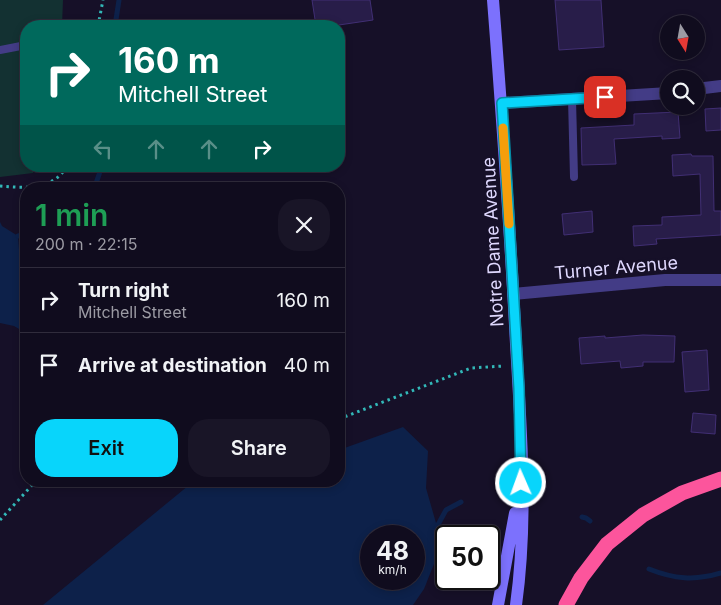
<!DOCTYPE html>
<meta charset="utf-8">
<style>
body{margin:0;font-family:Inter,sans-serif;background:#191527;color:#f1f3f6;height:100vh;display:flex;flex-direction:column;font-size:19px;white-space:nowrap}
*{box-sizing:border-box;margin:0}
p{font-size:16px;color:#9c9ba4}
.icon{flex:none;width:28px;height:28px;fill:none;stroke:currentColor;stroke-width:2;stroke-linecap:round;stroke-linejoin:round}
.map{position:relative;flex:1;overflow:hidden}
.sheet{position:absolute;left:20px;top:182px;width:325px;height:305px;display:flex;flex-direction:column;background:#100c1e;border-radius:20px;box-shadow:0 2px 8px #0003,0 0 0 1px #302c3c}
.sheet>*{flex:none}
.top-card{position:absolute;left:20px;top:20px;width:325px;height:152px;border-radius:20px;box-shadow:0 2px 8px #0003,0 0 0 1px #302c3c;background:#00695c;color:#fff;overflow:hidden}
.needle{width:32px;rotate:169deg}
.tools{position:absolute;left:660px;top:15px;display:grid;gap:10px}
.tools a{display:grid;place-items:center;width:45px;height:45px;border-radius:50%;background:#100c1e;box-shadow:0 2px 8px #0003,0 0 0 1px #302c3c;font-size:25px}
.speed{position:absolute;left:360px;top:525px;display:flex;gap:10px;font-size:25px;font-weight:700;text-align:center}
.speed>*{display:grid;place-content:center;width:65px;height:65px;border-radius:50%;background:#100c1e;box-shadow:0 2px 8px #0003,0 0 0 1px #302c3c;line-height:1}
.speed small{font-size:12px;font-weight:400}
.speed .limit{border:2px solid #111;border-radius:8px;background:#fff;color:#111}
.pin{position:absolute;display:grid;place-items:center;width:42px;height:42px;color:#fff;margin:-21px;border-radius:10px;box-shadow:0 2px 8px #0006}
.me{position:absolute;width:55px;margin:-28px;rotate:358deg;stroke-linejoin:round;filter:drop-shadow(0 0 4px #0008)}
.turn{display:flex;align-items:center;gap:18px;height:105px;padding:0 15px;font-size:22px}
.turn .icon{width:65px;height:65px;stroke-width:2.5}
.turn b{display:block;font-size:35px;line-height:42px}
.lanes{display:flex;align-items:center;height:48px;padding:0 15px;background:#0003;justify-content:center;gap:25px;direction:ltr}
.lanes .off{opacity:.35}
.round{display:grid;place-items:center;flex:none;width:52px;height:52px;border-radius:20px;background:#191527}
.summary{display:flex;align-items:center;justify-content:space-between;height:85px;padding:0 15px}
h1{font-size:30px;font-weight:600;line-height:38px;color:#1e9e55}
.button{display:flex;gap:10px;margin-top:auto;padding:10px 15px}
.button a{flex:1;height:58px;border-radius:20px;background:#08d5fb;color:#111;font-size:20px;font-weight:600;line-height:58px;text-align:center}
.button a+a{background:#191527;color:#f1f3f6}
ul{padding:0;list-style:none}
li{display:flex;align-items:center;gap:15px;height:65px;padding:0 15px;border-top:1px solid #302c3c}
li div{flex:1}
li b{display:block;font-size:19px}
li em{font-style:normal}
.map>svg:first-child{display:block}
.green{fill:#133132}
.water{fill:#0d214a;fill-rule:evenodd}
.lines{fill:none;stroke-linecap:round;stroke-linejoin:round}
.stream{stroke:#0d214a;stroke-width:5}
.building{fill:#281d49;stroke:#412f74}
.path{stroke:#32b8b8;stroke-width:3;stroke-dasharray:2.5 4;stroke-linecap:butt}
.lane{stroke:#433c86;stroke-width:8}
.street{stroke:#433c86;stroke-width:12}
.secondary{stroke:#7c71fd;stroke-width:12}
.highway{stroke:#fc559c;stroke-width:15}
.route-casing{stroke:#058aa3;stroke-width:12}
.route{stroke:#08d5fb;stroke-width:9}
.slow{stroke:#f59e0b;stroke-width:9}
.labels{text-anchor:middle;stroke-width:5;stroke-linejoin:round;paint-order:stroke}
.street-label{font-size:18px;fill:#dfd8fe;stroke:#161028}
</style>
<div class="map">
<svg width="721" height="605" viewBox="0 0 721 605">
<rect width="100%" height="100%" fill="#161028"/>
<path class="green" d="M0,0H63L62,26H26V166H37L33,173L0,177Z"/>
<path class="water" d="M0,222L2,226L18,236L20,262L26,277V333L14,326L0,323Z
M403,427L428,451L426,488L442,544L424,589L413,605H43L194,481H339V450ZM371,536H414V579H371Z"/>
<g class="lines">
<path class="stream" d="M115,26L119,0
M94,189L102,166
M18,236L26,234
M582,517L586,518L590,521
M434,532L446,510L461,502
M649,569C674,579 695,581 721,573"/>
</g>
<path class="building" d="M312,0H370L373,20L332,26H316Z
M555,0H601L604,47L559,50Z
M721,108V130L706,131L705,109Z
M678,112L680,138L662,139V136L614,139L616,164L582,165L581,128L634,125V114Z
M691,154L692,156H713L714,211H721V235L656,239L657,244L634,246L633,226L662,225V217L701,215L700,174L673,176L672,155Z
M592,211L593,232L564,235L562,214Z
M643,335L675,336L674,362H643V366L621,368L620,361L581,364L579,338L605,336V338Z
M707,350L709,390L685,392L682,352Z
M693,413L716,415L715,434L691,432Z"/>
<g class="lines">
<path class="path" d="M98,26L103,0
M0,186C24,188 53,191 67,166
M339,419L471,368L504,366
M0,520L36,481"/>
<path class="lane" d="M0,50L26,45
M572,99L574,177"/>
<path class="street" d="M696,89L721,86
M502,103L669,93
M513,294L665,280H721"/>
<path class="secondary" d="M493,0C502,115 510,229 516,344C521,430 528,519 516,605
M498,605L515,513"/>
<path class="highway" d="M566,605L581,578L607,544L643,515L682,493L721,479"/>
</g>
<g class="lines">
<g class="route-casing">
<path id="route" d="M521,483L519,388L502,103L605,97"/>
</g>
<use href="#route" class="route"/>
<path class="slow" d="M503,128L509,224"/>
</g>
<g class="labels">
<g class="street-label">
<text transform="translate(493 242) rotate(-93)" y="6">Notre Dame Avenue</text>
<text transform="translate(616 268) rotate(-5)" y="6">Turner Avenue</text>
</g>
</g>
</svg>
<div class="tools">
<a><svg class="needle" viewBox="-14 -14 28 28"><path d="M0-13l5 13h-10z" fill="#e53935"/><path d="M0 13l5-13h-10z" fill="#9c9ba4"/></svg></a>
<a><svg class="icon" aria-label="search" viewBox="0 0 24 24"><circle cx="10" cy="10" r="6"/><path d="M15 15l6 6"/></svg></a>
</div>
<div class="speed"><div>48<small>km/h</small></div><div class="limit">50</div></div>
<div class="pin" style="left:605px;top:97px;background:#d93025"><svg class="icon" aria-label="arrive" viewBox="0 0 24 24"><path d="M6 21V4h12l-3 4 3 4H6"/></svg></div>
<svg class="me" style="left:521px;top:483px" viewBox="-20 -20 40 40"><circle r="17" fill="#08d5fb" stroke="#fff" stroke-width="3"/><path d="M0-11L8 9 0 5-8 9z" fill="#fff"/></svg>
<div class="top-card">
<div class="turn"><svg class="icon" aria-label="right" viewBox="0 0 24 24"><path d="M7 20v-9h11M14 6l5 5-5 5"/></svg><div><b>160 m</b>Mitchell Street</div></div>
<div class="lanes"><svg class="icon off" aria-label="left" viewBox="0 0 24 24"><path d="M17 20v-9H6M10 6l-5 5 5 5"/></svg><svg class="icon off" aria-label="ahead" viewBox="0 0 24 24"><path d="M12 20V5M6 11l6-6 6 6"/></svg><svg class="icon off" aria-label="ahead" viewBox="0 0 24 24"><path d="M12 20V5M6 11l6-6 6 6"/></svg><svg class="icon" aria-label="right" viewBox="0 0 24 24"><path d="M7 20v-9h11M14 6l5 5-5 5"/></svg></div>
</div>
<section class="sheet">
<div class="summary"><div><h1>1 min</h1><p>200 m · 22:15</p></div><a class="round"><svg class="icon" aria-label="close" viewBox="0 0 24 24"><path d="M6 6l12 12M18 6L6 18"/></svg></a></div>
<ul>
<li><svg class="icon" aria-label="right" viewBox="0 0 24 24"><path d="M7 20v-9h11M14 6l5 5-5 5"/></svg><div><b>Turn right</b><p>Mitchell Street</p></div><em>160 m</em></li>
<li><svg class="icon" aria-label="arrive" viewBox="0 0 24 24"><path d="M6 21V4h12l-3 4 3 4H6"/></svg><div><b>Arrive at destination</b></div><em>40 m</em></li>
</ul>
<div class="button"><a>Exit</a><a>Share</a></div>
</section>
</div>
